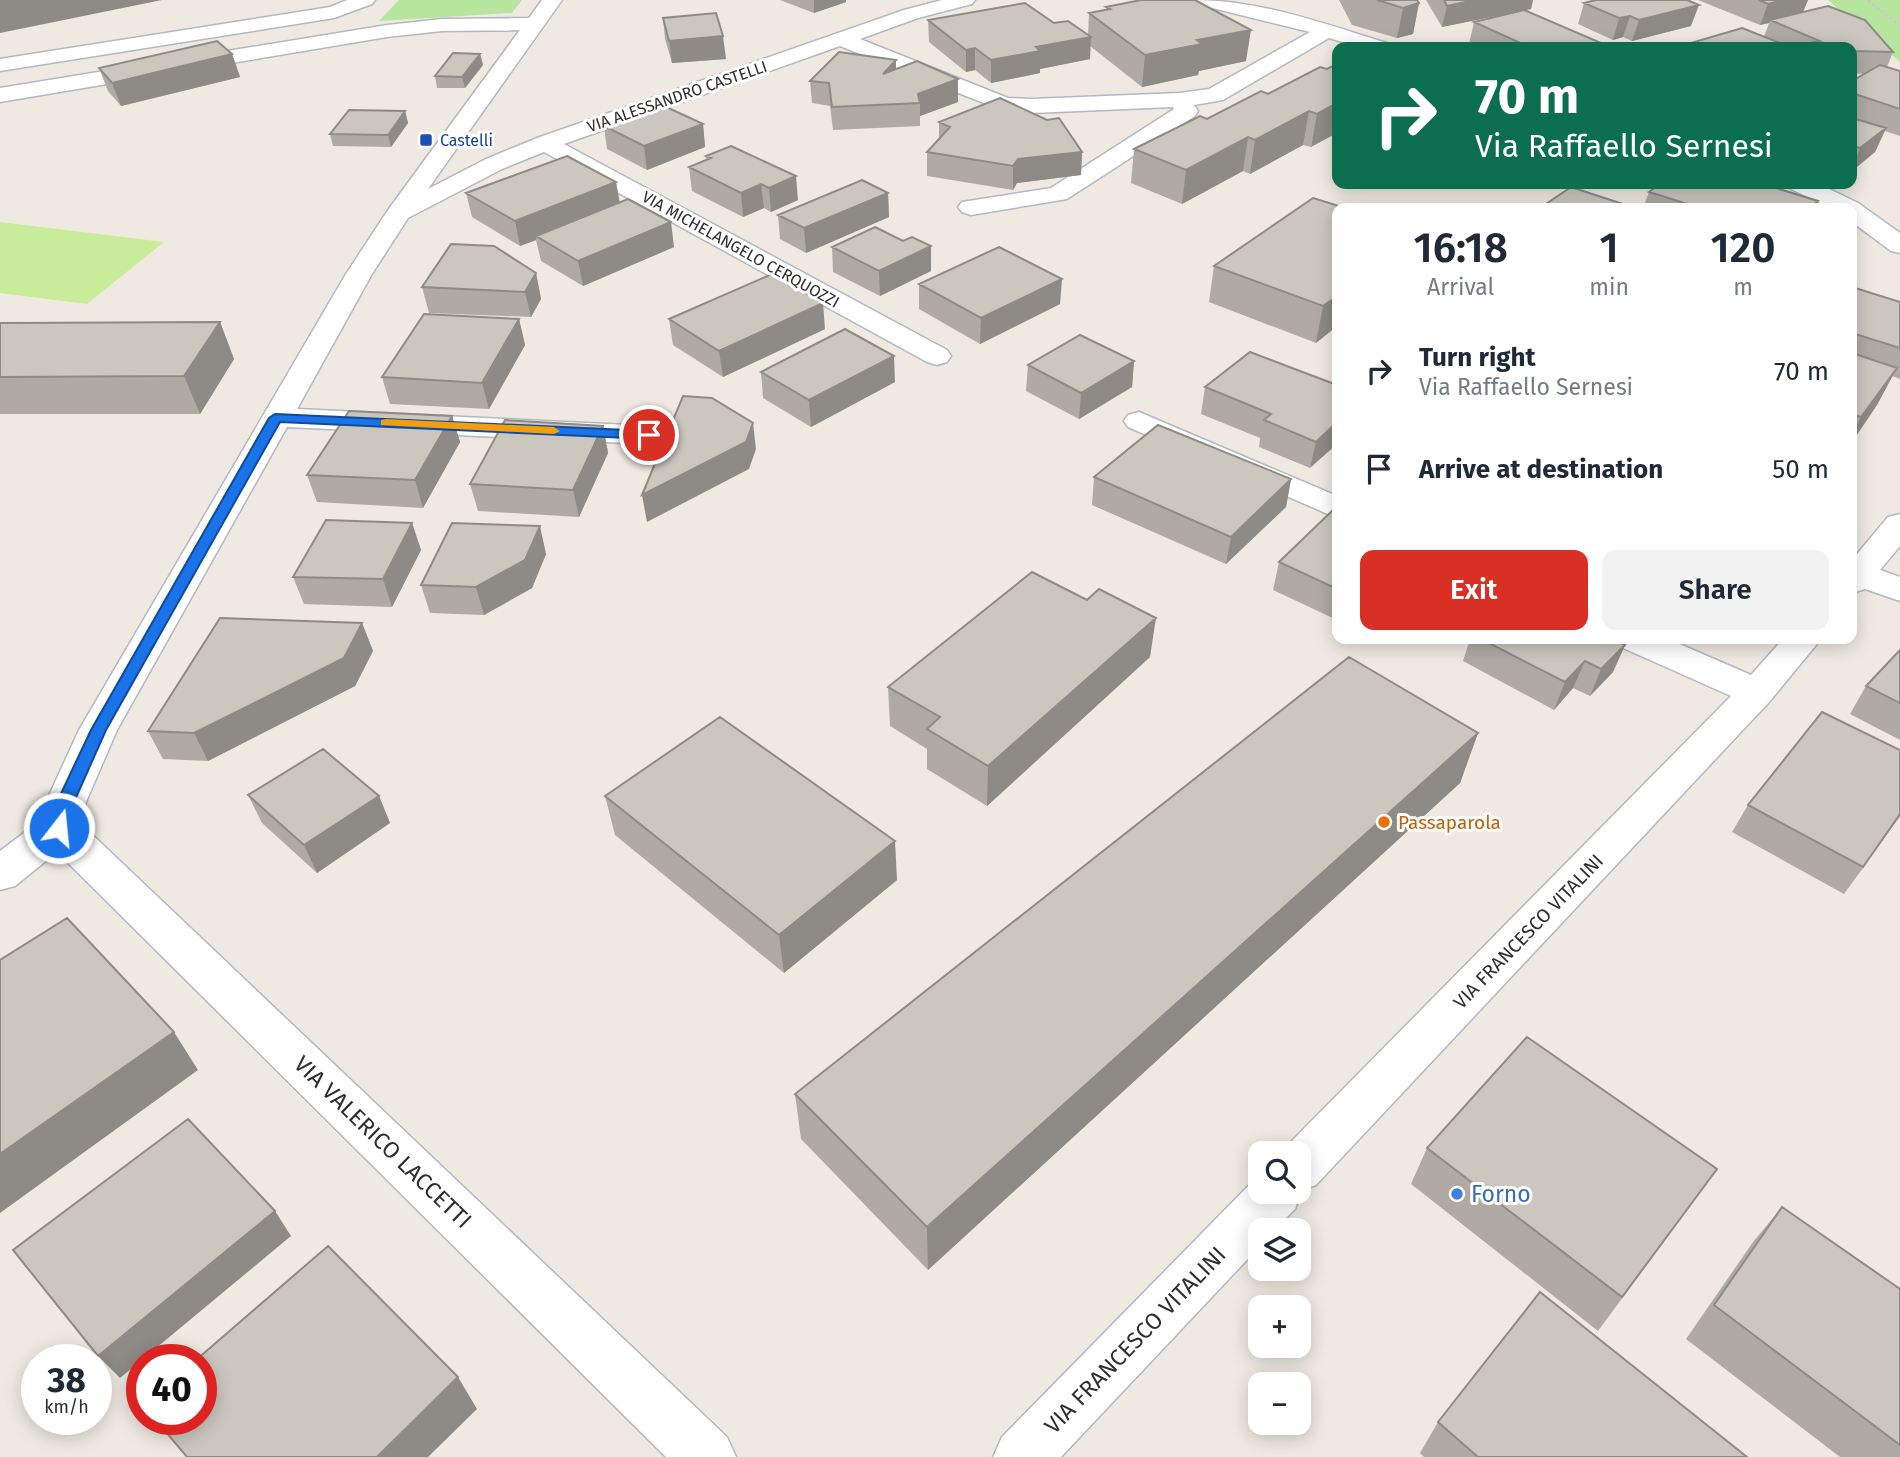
<!DOCTYPE html>
<meta charset="utf-8">
<style>
body{margin:0;font-family:"Fira Sans",sans-serif;background:#f2f2f3;color:#1f2937;height:100vh;display:flex;flex-direction:column;font-size:26px;white-space:nowrap}
*{box-sizing:border-box;margin:0}
p{font-size:23px;color:#747a83}
.icon{flex:none;width:38px;height:38px;fill:none;stroke:currentColor;stroke-width:2;stroke-linecap:round;stroke-linejoin:round}
.map{position:relative;flex:1;overflow:hidden}
.side{position:absolute;left:1332px;top:203px;width:525px;height:441px;display:flex;flex-direction:column;background:#fff;border-radius:14px;box-shadow:0 4px 18px #0003}
.side>*{flex:none}
.hud{position:absolute;left:1332px;top:42px;width:525px;height:147px;border-radius:14px;box-shadow:0 4px 18px #0003;background:#0b6e4f;color:#fff;overflow:hidden}
.controls{position:absolute;left:1248px;top:1141px;display:grid;gap:14px}
.controls a{display:grid;place-items:center;width:63px;height:63px;border-radius:14px;background:#fff;box-shadow:0 4px 18px #0003;font-size:35px}
.speed{position:absolute;left:21px;top:1344px;display:flex;gap:14px;font-size:35px;font-weight:700;text-align:center}
.speed>*{display:grid;place-content:center;width:91px;height:91px;border-radius:50%;background:#fff;box-shadow:0 4px 18px #0003;line-height:1}
.speed small{font-size:18px;font-weight:400}
.speed .limit{border:10px solid #d22;background:#fff;color:#111}
.pin{position:absolute;display:grid;place-items:center;width:60px;height:60px;color:#fff;margin:-30px;border:4px solid #fff;border-radius:50%;box-shadow:0 2px 7px #0007}
.me{position:absolute;width:77px;margin:-38px;rotate:16deg;stroke-linejoin:round;filter:drop-shadow(0 0 5px #0008)}
.turn{display:flex;align-items:center;gap:24px;height:147px;padding:0 28px;font-size:32px}
.turn .icon{width:91px;height:91px;stroke-width:2.5}
.turn b{display:block;font-size:49px;line-height:60px}
.eta{display:flex;justify-content:space-evenly;align-items:center;height:119px;text-align:center}
.eta b{font-size:42px;font-weight:600;line-height:49px}
.primary-button{display:flex;gap:14px;margin-top:auto;padding:14px 28px}
.primary-button a{flex:1;height:80px;border-radius:14px;background:#d93025;color:#fff;font-size:28px;font-weight:600;line-height:80px;text-align:center}
.primary-button a+a{background:#f2f2f3;color:#1f2937}
ul{padding:0;list-style:none}
li{display:flex;align-items:center;gap:21px;height:98px;padding:0 28px}
li div{flex:1}
li b{display:block;font-size:26px}
li em{font-style:normal}
.map>svg:first-child{display:block}
.green{fill:#b6e59e}
.pitch{fill:#c9ec9a}
.lines{fill:none;stroke-linecap:round;stroke-linejoin:round}
.minor-casing{stroke:#b4b7c1;stroke-width:3}
.path{stroke:#c9c9c9;stroke-width:2.5;stroke-dasharray:3.5 2;stroke-linecap:butt}
.minor{fill:#fff;fill-rule:evenodd}
.wall{fill:#afaba4}
.shaded-wall{fill:#8e8b86}
.building{fill:#cbc7bf;stroke:#8e8b86;stroke-width:2}
.route{fill:#1a73e8;stroke:#114b97;stroke-width:2}
.slow{fill:#f59e0b}
.transit-dot{fill:#1a4fb4;stroke:#fff;stroke-width:2.5}
.food-dot{fill:#e8710a;stroke:#fff;stroke-width:2.5}
.shop-dot{fill:#3f7fe0;stroke:#fff;stroke-width:2.5}
.labels{text-anchor:middle;stroke-width:6;stroke-linejoin:round;paint-order:stroke}
.far-street-label{font-size:16px;fill:#2e2e2e;stroke:#fff}
.far-transit-label{font-size:16px;fill:#164399;stroke:#fff;text-anchor:start}
.food-label{font-size:19px;fill:#c56008;stroke:#fff;text-anchor:start}
.street-label{font-size:19px;fill:#2e2e2e;stroke:#fff}
.near-street-label{font-size:23px;fill:#2e2e2e;stroke:#fff}
.near-shop-label{font-size:23px;fill:#366cbe;stroke:#fff;text-anchor:start}
</style>
<div class="map">
<svg width="1900" height="1457" viewBox="0 0 1900 1457">
<rect width="100%" height="100%" fill="#efe9e1"/>
<path class="green" d="M399,0H522L512,13L379,21Z
M1828,0H1900V62Z"/>
<path class="pitch" d="M0,222L164,242L87,304L0,293Z"/>
<g class="lines">
<g class="minor-casing">
<path id="minor" d="M347,0H375L372,4L334,18L0,71V59L330,7Z
M542,0H562L428,189L486,159L537,138L904,10L942,0H975L972,4L918,18L860,39L1008,98L1032,99L1180,93L1209,89L1310,32L1196,4L1193,0C1261,0 1324,24 1387,43L1390,47H1359L1329,38L1223,100L1194,105L1198,111L1195,116L1067,199L971,215L962,212L958,207L962,202L1051,188L1174,109L1173,107L1032,113L1004,111L840,46L564,144L947,350L951,356L947,362L937,365L927,362L544,152L502,169L408,218L372,274L297,409L649,426L660,428L664,435L660,442L649,444L287,427L117,730L86,802L81,824L727,1437L736,1457H666L57,852L15,886L0,890V851L41,820L46,802L79,730L346,274L388,210L520,30L442,31L387,37L0,102V88L387,25L442,19L529,18Z
M1788,184H1819L1858,203L1900,233V253L1891,251L1852,222V208H1830L1791,189Z
M1139,412L1337,496V518L1128,427L1124,421L1128,415Z
M1900,514V546L1880,570L1900,577V601L1865,589L1852,593V560L1888,517Z
M1618,639H1668L1751,675L1783,639H1821L1770,701L1316,1185L1302,1190L1295,1209L1274,1230H1260V1246L1061,1457H993L1002,1437L1259,1175L1260,1192H1298V1153H1280L1731,696L1623,648Z"/>
</g>
<path class="path" d="M1868,0L1900,26"/>
<use href="#minor" class="minor"/>
</g>
<path class="wall" d="M780,0H846V2L814,13Z
M1339,0H1417L1419,3L1413,34L1397,38L1352,25Z
M1426,0H1533L1531,9L1524,10L1601,43L1600,47H1475L1469,44L1474,22L1513,12L1442,27Z
M1698,0H1808L1803,12L1893,52L1887,67L1900,71V136L1885,131L1875,152L1852,171V81L1864,74L1852,73V47H1683L1684,45L1764,37L1769,23L1760,25Z
M1584,3L1691,26L1632,41L1623,37L1613,40L1578,24Z
M1106,7L1246,61L1199,71L1198,75L1142,87L1090,46V59L1040,69V73L991,83L975,70L966,72L929,42L928,20L1054,23L1088,35L1089,13L1106,10Z
M663,18L726,59L672,63L665,39Z
M232,54L240,77L121,106L108,91L99,68Z
M480,54L483,65L465,88H437L435,76Z
M896,60V69L958,102L920,116V126L833,130L830,106L812,103L810,81Z
M1327,69L1311,147L1303,145L1250,174L1243,171L1182,204L1131,183L1134,149Z
M405,111L408,123L391,147L333,146L330,134Z
M939,122L1082,152L1081,175L1017,183L1013,190L927,176V152L939,138Z
M703,124L705,147L647,170L607,149L604,126Z
M706,156L798,200L771,212L764,208L743,217L692,191L689,167L706,160Z
M616,182L620,203L674,247L583,286L541,261L536,240L520,246L472,217L466,193Z
M1649,192L1818,201L1814,208H1643Z
M888,193L889,217L806,253L780,239L778,215Z
M1337,208V326L1316,343L1209,302L1214,266Z
M903,241L931,246V271L880,296L833,272L832,247Z
M536,273L541,299L531,317L429,313L422,287Z
M919,284L1060,304L980,344L919,309Z
M1852,287L1900,302V379L1892,376L1877,405L1852,442Z
M519,319L525,345L489,409L390,404L382,377Z
M669,319L825,329L723,377L673,345Z
M220,322L234,359L200,414H0V323Z
M1134,361L1132,387L1079,419L1026,391L1028,365Z
M761,372L895,382L811,427L763,398Z
M1337,385L1310,468L1259,447L1260,438L1201,414L1205,387Z
M452,416L460,442L423,508L317,502L307,475Z
M603,426L608,453L579,517L478,511L470,484Z
M1094,477L1291,479L1286,507L1226,564L1092,505Z
M1337,512V620L1273,590L1279,562Z
M412,523L421,550L392,607L304,604L293,577Z
M546,554L532,588L484,615L430,613L421,585Z
M362,623L373,651L355,686L208,761L163,759L148,731Z
M1470,639H1613L1625,645L1613,672L1590,696L1573,688L1554,710L1463,661Z
M1900,650V740L1850,714L1866,686Z
M1150,657L987,806L927,769V749L890,726L888,687Z
M1478,733L1460,783L928,1270L801,1139L795,1094Z
M248,795L379,796L390,823L317,873L262,823Z
M605,796L897,880L784,973L615,835Z
M1748,805L1900,816L1844,894L1732,832Z
M1427,1148L1691,1205L1598,1331L1411,1184Z
M1782,1207L1900,1289V1457H1840L1686,1339L1753,1242Z
M1438,1422L1747,1457H1424L1420,1453Z"/>
<path class="shaded-wall" d="M0,0H162L0,33Z
M814,0H846V2L814,13Z
M1475,0H1533L1531,9L1442,27L1447,6Z
M1782,0H1808L1802,14L1770,20L1769,23L1760,25L1768,4Z
M1419,3L1413,34L1397,38L1403,8Z
M1699,5L1691,26L1632,41L1639,20Z
M1630,16L1623,37L1613,40L1619,18Z
M1251,30L1246,61L1199,71L1198,75L1142,87L1145,55L1197,40Z
M723,36L726,59L672,63L669,41Z
M1091,37L1090,59L1040,69V73L991,83V60L1036,47Z
M1601,43L1600,47H1586Z
M975,48V70L966,72V50Z
M232,54L240,77L121,106L112,83Z
M480,54L483,65L465,88L462,77Z
M896,60V82L883,74Z
M958,79V102L920,116V103L918,94Z
M1337,103V133L1311,147L1317,114Z
M405,111L408,123L391,147L388,135Z
M1309,111L1303,145L1250,174L1255,140Z
M703,124L705,147L647,170L644,146Z
M1886,128L1875,152L1852,171V168L1860,148Z
M1248,137L1243,171L1182,204L1186,170Z
M1082,152L1081,175L1017,183L1013,190V166L1018,159Z
M796,176L798,200L771,212L769,188Z
M616,182L620,206L536,236V240L520,246L515,221Z
M761,184L764,208L743,217L741,193Z
M888,193L889,217L806,253L804,228Z
M671,222L674,247L583,286L578,261Z
M931,246V271L880,296L879,271Z
M536,273L541,299L531,317L525,292Z
M1062,279L1060,304L980,344L981,318Z
M1337,296V326L1316,343L1323,306Z
M823,303L825,329L723,377L719,351Z
M519,319L525,345L489,409L482,383Z
M220,322L234,359L200,414L184,376Z
M894,356L895,382L811,427L809,400Z
M1134,361L1132,387L1079,419L1081,393Z
M1897,368L1877,405L1852,442V436L1861,417Z
M452,416L460,442L423,508L415,480Z
M1337,422V444L1310,468L1316,442Z
M753,423L756,449L749,469L647,522L642,495Z
M603,426L608,453L579,517L573,490Z
M1291,479L1286,507L1226,564L1231,537Z
M412,523L421,550L392,607L383,579Z
M540,526L546,554L532,588L484,615L476,587Z
M1156,618L1150,657L987,806L988,766Z
M362,623L373,651L355,686L208,761L194,733Z
M1625,645L1613,672L1590,696L1601,669Z
M1585,661L1573,688L1554,710L1565,682Z
M1478,733L1460,783L928,1270L927,1227Z
M379,796L390,823L317,873L304,845Z
M1900,814V816L1844,894L1863,867Z
M895,841L897,880L784,973L779,935Z
M174,1032L198,1070L0,1213V1154Z
M275,1211L291,1236L120,1378L98,1356Z
M458,1377L477,1409L428,1457H377Z"/>
<path class="building" d="M1141,0H1195L1251,30L1197,40L1202,44L1145,55L1089,13L1110,9L1106,7Z
M1377,0H1417L1419,3L1403,8Z
M1444,0H1475L1447,6Z
M1596,0H1687L1699,5L1639,20L1630,16L1619,18L1584,3Z
M1759,0H1782L1768,4Z
M1025,3L1054,23L1068,21L1091,37L1036,47L1040,51L991,60L975,48L966,50L928,20Z
M1828,6L1865,20L1893,52L1852,51V47H1826L1814,42L1820,41L1770,20Z
M1524,10L1601,43L1586,47H1529L1474,22Z
M716,13L723,36L669,41L663,18Z
M1742,28L1790,47H1690L1684,45Z
M217,41L232,54L112,83L99,68Z
M839,52L896,60L883,74L917,61L958,79L918,94L920,103L832,107L829,83L810,81Z
M453,53L480,54L462,77L435,76Z
M1337,64V103L1317,114L1309,111L1255,140L1248,137L1186,170L1134,149L1200,116L1207,119L1261,91L1268,94L1320,67L1327,69Z
M1880,65L1900,71V109L1852,93V81Z
M1000,98L1047,120L1059,118L1082,152L1018,159L1013,166L927,152L950,127L939,122Z
M662,105L703,124L644,146L604,126Z
M349,110L405,111L388,135L330,134Z
M1852,118L1886,128L1860,148L1852,146Z
M731,146L796,176L769,188L761,184L741,193L689,167L711,158L706,156Z
M567,156L616,182L515,221L466,193Z
M862,180L888,193L804,228L778,215Z
M1660,184H1763L1818,201L1809,208H1700L1649,192Z
M1571,187L1635,208H1540Z
M1313,198L1345,208H1337V296L1323,306L1214,266Z
M628,199L671,222L578,261L536,236Z
M875,227L903,241L912,237L931,246L879,271L832,247Z
M451,244L494,246L536,273L525,292L422,287Z
M999,247L1062,279L981,318L919,284Z
M772,274L823,303L719,351L669,319Z
M1852,287L1900,302V348L1852,333Z
M424,314L519,319L482,383L382,377Z
M220,322L184,376L0,377V323Z
M845,329L894,356L809,400L761,372Z
M1080,335L1134,361L1081,393L1028,365Z
M1250,352L1337,385V422L1316,442L1264,420L1271,414L1205,387Z
M1852,353L1897,368L1861,417L1852,414Z
M683,396L712,398L753,423L746,442L642,495Z
M349,411L452,416L415,480L307,475Z
M505,420L603,426L573,490L470,484Z
M1158,425L1291,479L1231,537L1094,477Z
M1333,510L1337,512V589L1279,562Z
M326,520L412,523L383,579L293,577Z
M452,523L540,526L525,560L476,587L421,585Z
M1032,572L1087,600L1099,589L1156,618L988,766L927,729L940,717L888,687Z
M220,618L362,623L344,658L194,733L148,731Z
M1481,639H1613L1625,645L1601,669L1585,661L1565,682Z
M1900,650V703L1866,686Z
M1349,657L1478,733L927,1227L795,1094Z
M1822,712L1900,750V814L1863,867L1748,805Z
M720,717L895,841L779,935L605,796Z
M323,749L379,796L304,845L248,795Z
M67,918L174,1032L0,1154V960Z
M1527,1037L1717,1169L1622,1297L1427,1148Z
M188,1119L275,1211L98,1356L13,1250Z
M1782,1207L1900,1289V1445L1714,1305Z
M328,1246L458,1377L377,1457H187L155,1419H201V1360H196Z
M1540,1292L1747,1457H1478L1438,1422Z"/>
<path class="route" d="M275,414L649,431L656,435L649,439L280,422L106,730L74,802L65,833H53L50,828L57,802L91,730L269,418Z"/>
<path class="slow" d="M386,419L554,427L560,431L554,434L381,425V420Z"/>
<rect class="transit-dot" x="419" y="133" width="14" height="14" rx="3.5"/>
<circle class="food-dot" cx="1384" cy="822" r="7"/>
<circle class="shop-dot" cx="1457" cy="1194" r="7"/>
<g class="labels">
<g class="far-street-label">
<text transform="translate(677 96) rotate(-19)" y="6">VIA ALESSANDRO CASTELLI</text>
<text transform="translate(741 249) rotate(29)" y="6">VIA MICHELANGELO CERQUOZZI</text>
</g>
<g class="far-transit-label">
<text x="440" y="146">Castelli</text>
</g>
<g class="food-label">
<text x="1398" y="829">Passaparola</text>
</g>
<g class="street-label">
<text transform="translate(1528 931) rotate(-46)" y="7">VIA FRANCESCO VITALINI</text>
</g>
<g class="near-street-label">
<text transform="translate(383 1142) rotate(44)" y="8">VIA VALERICO LACCETTI</text>
<text transform="translate(1135 1340) rotate(-46)" y="8">VIA FRANCESCO VITALINI</text>
</g>
<g class="near-shop-label">
<text x="1471" y="1202">Forno</text>
</g>
</g>
</svg>
<div class="controls">
<a><svg class="icon" aria-label="search" viewBox="0 0 24 24"><circle cx="10" cy="10" r="6"/><path d="M15 15l6 6"/></svg></a>
<a><svg class="icon" aria-label="layers" viewBox="0 0 24 24"><path d="M12 4l9 5-9 5-9-5zM3 14l9 5 9-5"/></svg></a>
<a>+</a>
<a>−</a>
</div>
<div class="speed"><div>38<small>km/h</small></div><div class="limit">40</div></div>
<div class="pin" style="left:649px;top:435px;background:#d93025"><svg class="icon" aria-label="arrive" viewBox="0 0 24 24"><path d="M6 21V4h12l-3 4 3 4H6"/></svg></div>
<svg class="me" style="left:59px;top:828px" viewBox="-20 -20 40 40"><circle r="17" fill="#1a73e8" stroke="#fff" stroke-width="3"/><path d="M0-11L8 9 0 5-8 9z" fill="#fff"/></svg>
<div class="hud">
<div class="turn"><svg class="icon" aria-label="right" viewBox="0 0 24 24"><path d="M7 20v-9h11M14 6l5 5-5 5"/></svg><div><b>70 m</b>Via Raffaello Sernesi</div></div>
</div>
<section class="side">
<div class="eta">
<div><b>16:18</b><p>Arrival</p></div>
<div><b>1</b><p>min</p></div>
<div><b>120</b><p>m</p></div>
</div>
<ul>
<li><svg class="icon" aria-label="right" viewBox="0 0 24 24"><path d="M7 20v-9h11M14 6l5 5-5 5"/></svg><div><b>Turn right</b><p>Via Raffaello Sernesi</p></div><em>70 m</em></li>
<li><svg class="icon" aria-label="arrive" viewBox="0 0 24 24"><path d="M6 21V4h12l-3 4 3 4H6"/></svg><div><b>Arrive at destination</b></div><em>50 m</em></li>
</ul>
<div class="primary-button"><a>Exit</a><a>Share</a></div>
</section>
</div>
